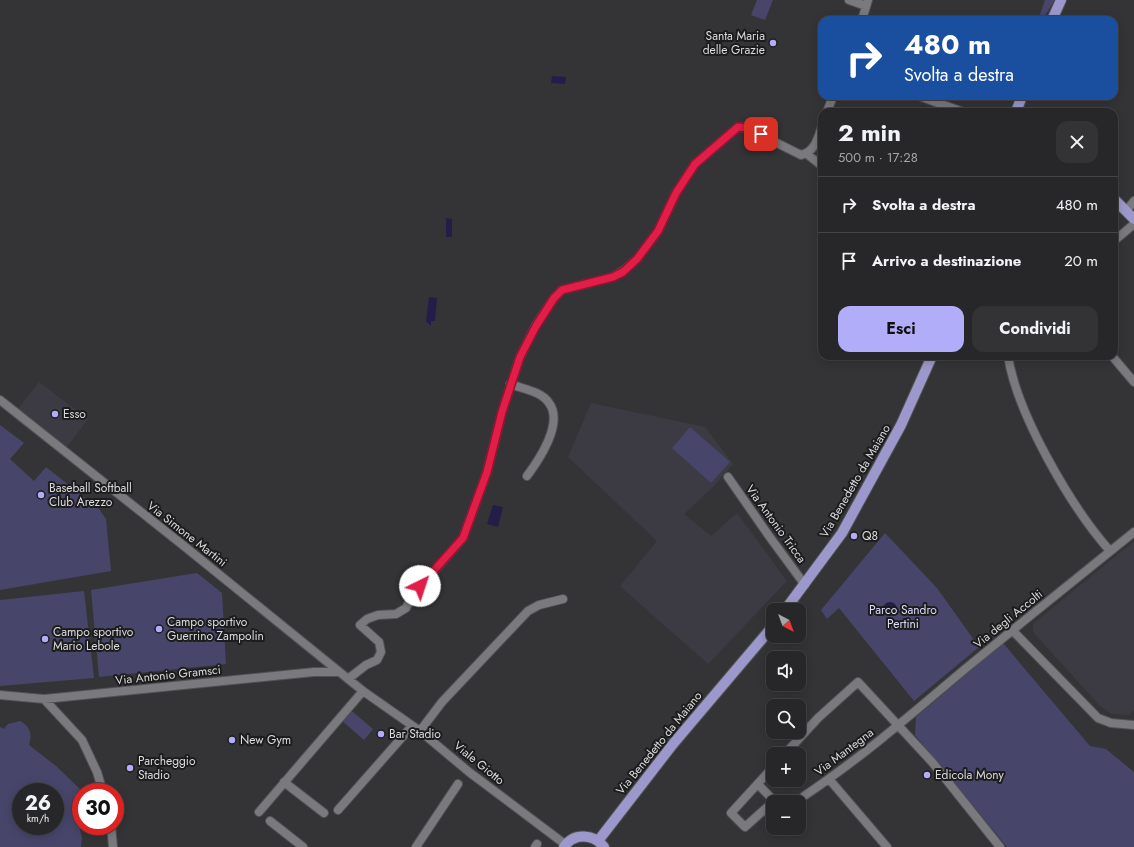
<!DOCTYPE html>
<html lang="it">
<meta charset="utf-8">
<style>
body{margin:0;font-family:Jost,sans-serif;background:#333335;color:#f1f3f6;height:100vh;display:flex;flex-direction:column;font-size:15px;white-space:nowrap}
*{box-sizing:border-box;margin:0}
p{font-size:13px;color:#a4a5a8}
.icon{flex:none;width:22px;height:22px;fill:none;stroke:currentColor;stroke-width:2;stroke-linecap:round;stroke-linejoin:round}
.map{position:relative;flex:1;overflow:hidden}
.details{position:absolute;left:818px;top:108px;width:300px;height:252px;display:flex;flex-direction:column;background:#272729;border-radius:12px;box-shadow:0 2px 10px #0003,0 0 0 1px #434446}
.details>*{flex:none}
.guide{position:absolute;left:818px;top:16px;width:300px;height:84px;border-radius:12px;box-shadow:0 2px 10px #0003,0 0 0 1px #434446;background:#1a4fa0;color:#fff;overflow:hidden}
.needle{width:26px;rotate:139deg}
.controls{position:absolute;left:766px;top:603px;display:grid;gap:8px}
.controls a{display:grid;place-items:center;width:40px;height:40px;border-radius:8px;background:#272729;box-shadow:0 2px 10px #0003,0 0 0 1px #434446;font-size:20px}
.speed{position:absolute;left:12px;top:783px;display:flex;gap:8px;font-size:20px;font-weight:700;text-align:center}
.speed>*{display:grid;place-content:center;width:52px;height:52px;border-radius:50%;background:#272729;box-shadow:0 2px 10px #0003,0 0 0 1px #434446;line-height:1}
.speed small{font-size:10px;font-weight:400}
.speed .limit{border:6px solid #d22;background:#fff;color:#111}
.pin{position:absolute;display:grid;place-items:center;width:34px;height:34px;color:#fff;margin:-17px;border-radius:8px;box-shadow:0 2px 6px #0006}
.me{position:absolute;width:44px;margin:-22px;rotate:41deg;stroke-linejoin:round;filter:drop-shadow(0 0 3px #0008)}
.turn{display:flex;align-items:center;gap:14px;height:84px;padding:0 20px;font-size:18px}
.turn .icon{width:52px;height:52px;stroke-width:2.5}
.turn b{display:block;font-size:28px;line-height:34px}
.round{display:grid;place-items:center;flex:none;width:42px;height:42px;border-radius:12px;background:#333335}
.summary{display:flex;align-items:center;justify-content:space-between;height:68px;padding:0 20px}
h1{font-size:24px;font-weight:700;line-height:30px}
.cta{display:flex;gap:8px;margin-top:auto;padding:8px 20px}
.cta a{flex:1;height:46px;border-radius:12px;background:#b2adf9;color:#111;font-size:16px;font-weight:700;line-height:46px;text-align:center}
.cta a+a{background:#333335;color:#f1f3f6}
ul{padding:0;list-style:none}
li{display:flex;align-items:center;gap:12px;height:56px;padding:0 20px;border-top:1px solid #434446}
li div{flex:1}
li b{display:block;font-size:15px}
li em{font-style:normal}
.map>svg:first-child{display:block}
.built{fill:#3c3b44}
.green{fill:#47456a;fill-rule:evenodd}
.water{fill:#231d49}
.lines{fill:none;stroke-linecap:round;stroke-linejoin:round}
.minor-casing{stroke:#515153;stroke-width:10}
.major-casing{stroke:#515153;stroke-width:12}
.minor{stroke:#7a7a7e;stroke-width:8}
.major{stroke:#9c98cb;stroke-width:10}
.route-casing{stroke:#92132f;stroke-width:10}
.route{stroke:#e11d48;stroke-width:7}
.poi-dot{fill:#b2adf9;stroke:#1c1c1d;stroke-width:1.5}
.labels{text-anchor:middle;stroke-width:4;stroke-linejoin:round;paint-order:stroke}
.poi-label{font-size:12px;fill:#dbdbdd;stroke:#1c1c1d;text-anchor:start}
.street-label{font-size:12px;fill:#dbdbdd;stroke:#1c1c1d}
.park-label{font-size:12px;fill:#dcdcfc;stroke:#1c1c1d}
</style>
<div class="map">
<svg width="1134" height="847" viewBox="0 0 1134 847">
<rect width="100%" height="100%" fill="#343437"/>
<path class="built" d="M39,382L88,419L67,447L18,409Z
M591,403L705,427L733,464L713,487L684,514L711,536L737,513L787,581L708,664L620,586L657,541L568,457Z
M1134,541V710L1129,715L1112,714L1100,706L1033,632V624Z"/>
<path class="green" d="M757,0H773L765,20L751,15Z
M1045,0H1055L1042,20H1038Z
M0,425L24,443L10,459L34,481L46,467L99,509L106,519L111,571L0,590Z
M690,427L730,462L711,483L672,448Z
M885,533L937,588L979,647L914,701L839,608L827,619L821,610Z
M197,573L222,593L226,664L99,677L91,590Z
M84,591L94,678L0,686V600Z
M1003,643L1090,746L1106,749L1134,772V847H1007L915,735L916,717Z
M347,711L353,712L373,729L364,740L340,719Z
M20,721C31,727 32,734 29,745L56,766L83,792H81V797L76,801L81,807V819L78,822L82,838L81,847H0V727L4,729L8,724ZM21,792H55V826H21Z"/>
<path class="water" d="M552,76L566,77L565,84L551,83Z
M446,218L452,219V237H446Z
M429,297L437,298L435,321H431V326L426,321Z
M493,505L503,507L498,527L487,524Z
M883 609a7 7 0 1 1 14 0a7 7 0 1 1-14 0Z"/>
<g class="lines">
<g class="minor-casing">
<path id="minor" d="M849,0L866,6
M862,20L868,0
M919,96L963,112
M827,112L833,96
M807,154L822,166
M1126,211L1134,201
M1114,241L1134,224
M1008,356C1017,414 1071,507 1110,551
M1112,356L1134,382
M510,384C523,389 541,391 549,403C564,423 539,460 527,476
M0,400L184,546L363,691L420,731L469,772L566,845
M728,477L769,536L805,585
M1012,630L1098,718L1111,723L1134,725
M348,679L366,665L377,660L381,652L379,642L360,625L367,619L378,615L396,614L406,608L412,596L463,538L487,472L502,412L520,357L536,325L554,298L562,290L613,277L623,271L637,259L658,231L676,193L695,164L738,127L747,128L801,155C815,152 818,138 822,126
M0,695L44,699L314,672H339
M44,699L82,740L97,772L103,792
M420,731L442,702L528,611L539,605L563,599
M785,754L818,718L858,682L932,762L1000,847
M829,779L887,847
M284,782L324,813
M758,784L774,801L745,827L731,813L773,767
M804,796C861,758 913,713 965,669C1021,623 1078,577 1134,532
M338,810L412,726
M259,812L363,691
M270,821L303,847
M111,826L113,847
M416,847L458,784
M535,847L537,844"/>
</g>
<g class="major-casing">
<path id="major" d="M1052,20L1061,0
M1016,112L1022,96
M1114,199L1134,219
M785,610L842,533L901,425L932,356
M598,841L673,744L773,626
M564,847C574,832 594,834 604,847"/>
</g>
<use href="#minor" class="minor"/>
<use href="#major" class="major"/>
</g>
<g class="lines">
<g class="route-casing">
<path id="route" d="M420,586L463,538L487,472L502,412L520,357L536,326L554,298L562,290L613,277L623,272L637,259L658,231L676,193L695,164L738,127L747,128L761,134"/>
</g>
<use href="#route" class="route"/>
</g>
<g class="poi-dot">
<circle cx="773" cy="43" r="4"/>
<circle cx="55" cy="414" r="4"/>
<circle cx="41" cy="495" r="4"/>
<circle cx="854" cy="536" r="4"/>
<circle cx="159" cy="629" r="4"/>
<circle cx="45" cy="639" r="4"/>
<circle cx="381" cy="734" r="4"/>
<circle cx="232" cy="740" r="4"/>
<circle cx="130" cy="768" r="4"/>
<circle cx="927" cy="775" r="4"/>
</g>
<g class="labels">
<g class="poi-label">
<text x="765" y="40" text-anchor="end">Santa Maria<tspan x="765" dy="14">delle Grazie</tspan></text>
<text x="63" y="418">Esso</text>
<text x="49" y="492">Baseball Softball<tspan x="49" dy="14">Club Arezzo</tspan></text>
<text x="862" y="540">Q8</text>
<text x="167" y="626">Campo sportivo<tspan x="167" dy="14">Guerrino Zampolin</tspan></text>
<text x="53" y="636">Campo sportivo<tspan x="53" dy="14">Mario Lebole</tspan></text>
<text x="389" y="738">Bar Stadio</text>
<text x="240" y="744">New Gym</text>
<text x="138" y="765">Parcheggio<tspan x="138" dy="14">Stadio</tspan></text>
<text x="935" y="779">Edicola Mony</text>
</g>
<g class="street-label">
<text transform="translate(855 481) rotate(-60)" y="4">Via Benedetto da Maiano</text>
<text transform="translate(776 524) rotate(54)" y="4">Via Antonio Tricca</text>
<text transform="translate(187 534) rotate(38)" y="4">Via Simone Martini</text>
<text transform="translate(1008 619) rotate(-39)" y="4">Via degli Accolti</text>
<text transform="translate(168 675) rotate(-6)" y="4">Via Antonio Gramsci</text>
<text transform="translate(659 743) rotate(-51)" y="4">Via Benedetto da Maiano</text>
<text transform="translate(844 752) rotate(-37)" y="4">Via Mantegna</text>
<text transform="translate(479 763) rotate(39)" y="4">Viale Giotto</text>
</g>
<g class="park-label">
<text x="903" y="614">Parco Sandro<tspan x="903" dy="14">Pertini</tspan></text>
</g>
</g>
</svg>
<div class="controls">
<a><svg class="needle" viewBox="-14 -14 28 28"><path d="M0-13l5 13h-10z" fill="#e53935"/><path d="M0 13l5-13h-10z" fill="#a4a5a8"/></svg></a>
<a><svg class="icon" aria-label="sound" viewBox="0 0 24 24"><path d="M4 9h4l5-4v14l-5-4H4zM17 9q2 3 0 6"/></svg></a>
<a><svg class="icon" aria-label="search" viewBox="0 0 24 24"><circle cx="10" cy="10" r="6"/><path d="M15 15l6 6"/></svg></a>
<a>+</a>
<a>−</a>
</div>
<div class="speed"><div>26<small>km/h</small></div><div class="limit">30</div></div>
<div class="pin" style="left:761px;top:134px;background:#d93025"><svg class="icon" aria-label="arrive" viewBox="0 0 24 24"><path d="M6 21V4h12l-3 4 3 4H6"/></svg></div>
<svg class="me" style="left:420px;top:586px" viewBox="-20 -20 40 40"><circle r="19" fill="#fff"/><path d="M0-13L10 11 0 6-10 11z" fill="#e11d48"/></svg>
<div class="guide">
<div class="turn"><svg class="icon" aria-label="right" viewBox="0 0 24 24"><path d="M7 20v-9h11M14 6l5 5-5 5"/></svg><div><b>480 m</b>Svolta a destra</div></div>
</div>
<section class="details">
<div class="summary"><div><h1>2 min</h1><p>500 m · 17:28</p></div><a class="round"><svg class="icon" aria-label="close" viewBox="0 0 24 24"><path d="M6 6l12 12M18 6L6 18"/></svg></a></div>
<ul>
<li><svg class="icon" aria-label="right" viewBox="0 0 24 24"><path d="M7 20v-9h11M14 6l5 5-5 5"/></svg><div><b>Svolta a destra</b></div><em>480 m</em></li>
<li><svg class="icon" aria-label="arrive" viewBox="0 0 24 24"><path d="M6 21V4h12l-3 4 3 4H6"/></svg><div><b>Arrivo a destinazione</b></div><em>20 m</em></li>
</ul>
<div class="cta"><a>Esci</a><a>Condividi</a></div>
</section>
</div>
